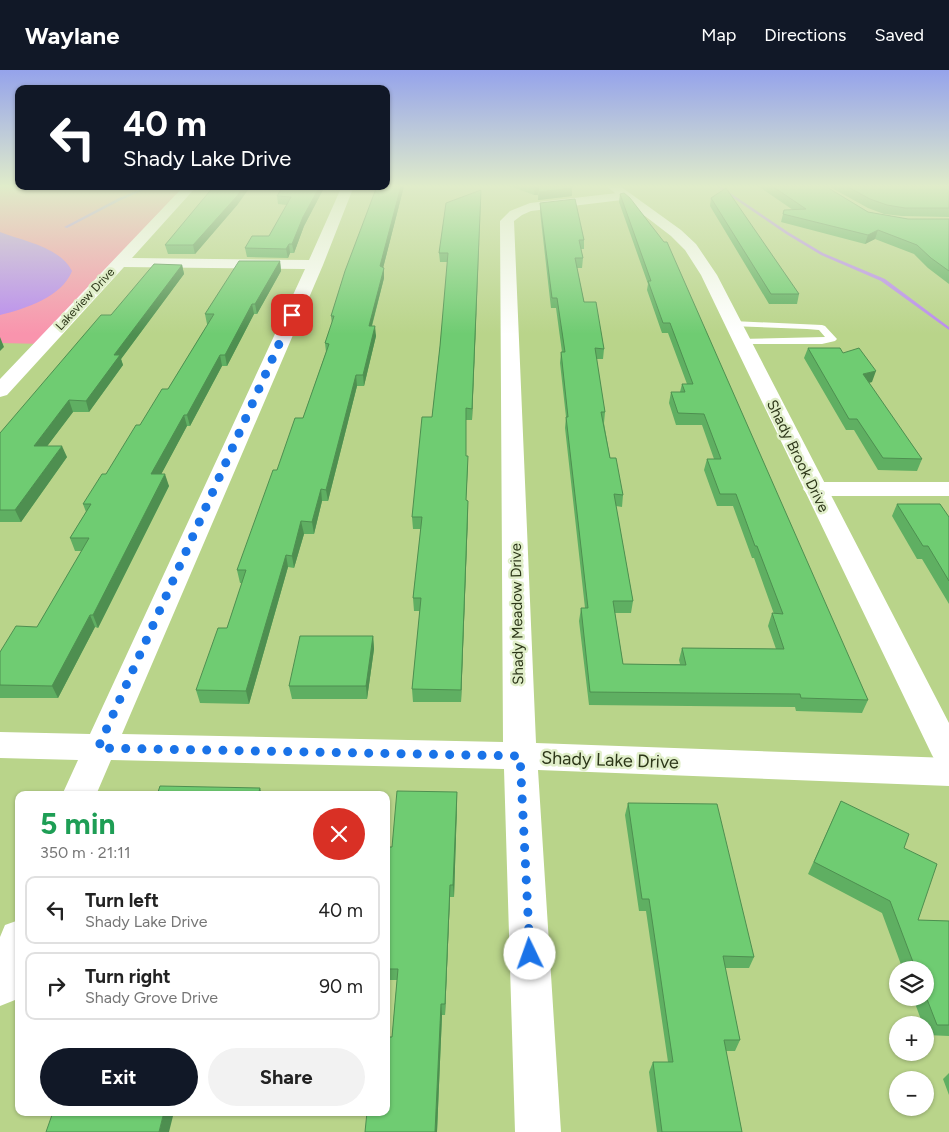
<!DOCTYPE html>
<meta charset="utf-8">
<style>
body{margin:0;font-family:Figtree,sans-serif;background:#f2f2f2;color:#222;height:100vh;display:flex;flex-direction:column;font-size:19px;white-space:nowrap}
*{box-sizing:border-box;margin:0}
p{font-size:16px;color:#767676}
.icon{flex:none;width:28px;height:28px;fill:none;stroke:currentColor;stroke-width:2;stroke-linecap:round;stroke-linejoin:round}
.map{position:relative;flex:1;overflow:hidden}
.panel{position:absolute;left:15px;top:721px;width:375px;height:325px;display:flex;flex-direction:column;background:#fff;border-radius:10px;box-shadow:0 1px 4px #0004}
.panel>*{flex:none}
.banner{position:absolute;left:15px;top:15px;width:375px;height:105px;border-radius:10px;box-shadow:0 1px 4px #0004;background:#111827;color:#fff;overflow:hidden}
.controls{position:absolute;left:889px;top:891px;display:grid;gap:10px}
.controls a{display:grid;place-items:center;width:45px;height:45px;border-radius:50%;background:#fff;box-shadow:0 1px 4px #0004;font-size:25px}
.pin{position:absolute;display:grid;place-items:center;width:42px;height:42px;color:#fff;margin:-21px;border-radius:10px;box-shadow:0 2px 8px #0006}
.me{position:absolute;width:55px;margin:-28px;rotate:357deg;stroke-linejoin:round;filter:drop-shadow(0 0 4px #0008)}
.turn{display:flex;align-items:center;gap:18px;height:105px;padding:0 25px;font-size:22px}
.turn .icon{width:65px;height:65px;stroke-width:2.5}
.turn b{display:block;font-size:35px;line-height:42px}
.round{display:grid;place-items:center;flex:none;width:52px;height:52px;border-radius:26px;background:#f2f2f2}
.head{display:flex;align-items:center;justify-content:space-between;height:85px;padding:0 25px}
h1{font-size:30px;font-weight:700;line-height:38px;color:#1e9e55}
.cta{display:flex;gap:10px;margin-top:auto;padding:10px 25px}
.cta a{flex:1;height:58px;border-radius:30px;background:#111827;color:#fff;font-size:20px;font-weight:700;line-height:58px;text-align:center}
.cta a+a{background:#f2f2f2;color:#222}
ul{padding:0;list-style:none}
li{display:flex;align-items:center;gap:15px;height:68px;margin:0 10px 8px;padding:0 15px;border:2px solid #e0e0e0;border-radius:10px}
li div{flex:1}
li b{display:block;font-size:19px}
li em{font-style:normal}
header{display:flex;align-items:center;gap:30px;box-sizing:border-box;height:70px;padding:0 25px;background:#111827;color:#fff}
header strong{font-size:24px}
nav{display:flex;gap:28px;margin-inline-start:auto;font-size:18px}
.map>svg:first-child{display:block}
.green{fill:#f994ad}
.water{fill:#b989f0}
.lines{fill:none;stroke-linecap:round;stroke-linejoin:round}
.stream{fill:#b989f0;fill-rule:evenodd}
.lane{fill:#fff;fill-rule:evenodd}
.street{fill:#fff;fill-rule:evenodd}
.secondary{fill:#fff;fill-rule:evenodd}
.wall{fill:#5faf62}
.shaded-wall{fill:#4e8f50}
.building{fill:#6fcc72;stroke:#4e8f50}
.route{stroke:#1a73e8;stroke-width:9;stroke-dasharray:0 16.2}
.labels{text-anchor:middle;stroke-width:5;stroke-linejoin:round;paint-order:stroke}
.far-street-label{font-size:12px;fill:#2c3618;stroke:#e1efca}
.street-label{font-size:15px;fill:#2c3618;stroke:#e1efca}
.near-street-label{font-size:18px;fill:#2c3618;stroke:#e1efca}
</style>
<header>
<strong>Waylane</strong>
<nav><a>Map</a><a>Directions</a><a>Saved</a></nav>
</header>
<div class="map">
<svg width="949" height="1062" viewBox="0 0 949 1062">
<rect width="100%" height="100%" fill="#b9d48a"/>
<path class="green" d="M0,116H191L44,274L0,273Z"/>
<path class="water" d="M0,162C23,171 60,177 72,201C62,227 25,239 0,245Z"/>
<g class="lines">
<path class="stream" d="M148,116H153L121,130L67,158L64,157L119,128Z
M716,116H720L788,162L823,183L885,209L949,257V260L881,211L821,185L786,164Z"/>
<path class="lane" d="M733,251L822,255L825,256L837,269L835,271L822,274H741L736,271L738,269L825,267L819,260L807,259L730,256L728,254Z"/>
<path class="street" d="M184,116H197L132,188L309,190L342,116H354L323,195L122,664L503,672L500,151L510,141L530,133L626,122L632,126L630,129L531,141L522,145L514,151L536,673L949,688V716L538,700L561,1062H515L504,699L111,690L96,725H62L78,690L0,688V662L90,664L305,199L124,197L7,325L0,327V309Z
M815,412H949V426H815L807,424L803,419L807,414Z
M19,850V920L15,930L0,936V867L5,855Z"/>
<path class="secondary" d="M606,116H620L681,160L696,174L717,205L949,653V698L937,694L932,685L701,205L685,180L671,166Z"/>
</g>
<path class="wall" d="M325,116L304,156L294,183H290L288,188L247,187L245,178L269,166L287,135L278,134L277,126Z
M386,116H404L383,198L384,208L372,256L376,266L364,316H357L328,431H322L314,464H304L294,498L288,497L249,634L200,633L196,620L227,558L242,513H240L237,500L277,400L303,348L326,282L325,273L332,254L331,246Z
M510,116H572V126L538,130V125H534Z
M758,116H949V147L902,146L884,144L868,138L830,117L825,116L868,142L908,149H949V214L928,198L914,184L875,169L865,174L781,152L784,140H793Z
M481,120L472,350H466V386L468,398L466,430L468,431V443L461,632H413L412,619L420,541H414L413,528L421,459H413L412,447L432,347L440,276L448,192H440L439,183Z
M620,124L868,630L862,643L796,641L795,637L589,635L579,551L581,538H585L565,358L566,347L560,293L561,282H562L556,238H551L540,142V133L584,170V179H581L583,188L582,198H577L584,232L604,279L603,289H596L605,342L604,353L610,388L623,425L622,437L616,436L633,531L631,543H615L623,594H680L679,590L682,578L776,579L768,556L772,543L774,544L754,488H752L733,436H717L704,400L707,389H714L702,355H676L669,333L671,322H680L682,314H687L668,263H662L647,220L648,214L619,132Z
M711,128L799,224L797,234H769L710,136Z
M238,134L195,184H168L165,175Z
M280,191L281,201L257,244H254L227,296H222L190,356H187L161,404L169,416L98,558L95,557L58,628H0V582L37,557L82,481H75L70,468L86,442L83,434L106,404L140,355L168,319L208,254H207L205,244Z
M182,195L184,204L121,289L123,295L89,342H73L47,376L67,387L21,452H0V363L111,245Z
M808,278L843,283L872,312L868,313L922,389L917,401L878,400L854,360H846L804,288Z
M897,434L949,447V534L922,489H917L892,446Z
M373,566L374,579L367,629H292L289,616Z
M457,722V734L454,827H450L445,945H442L437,1062H365L392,967L397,910H386V777H392Z
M841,731L904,778L918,850L949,851V966L927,965L925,960V955H923L913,928H925V900H903L882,843L808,804Z
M628,733L754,887L749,898H725L740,970L735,981H726L742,1062H657L649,1002L653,992H668L646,841H639L625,745Z
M949,1003V1025L943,1009Z"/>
<path class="shaded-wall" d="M244,116H251L238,134L195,184L193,175Z
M320,116H325L304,156L294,183L292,174L303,147Z
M401,116H404L381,206L380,196Z
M535,117H538V125H534Z
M572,118V126L538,130L539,122Z
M481,128L472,350V339Z
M878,160L875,169L865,174L868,165Z
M289,174L290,183L288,188L286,179Z
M280,191L281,201L257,244L255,234Z
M182,195L184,204L121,289L123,295L89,342L86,331L114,285Z
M384,198V208L369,266V256Z
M252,234L254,244L227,296L225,285Z
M375,256L376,266L364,316L363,305Z
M0,267L4,277L0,281Z
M220,285L222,296L190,356L187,345Z
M876,301L872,312L859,315L863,304Z
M356,305L357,316L328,431L326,420Z
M69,330L73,342L39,387L34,376Z
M184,345L187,356L155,416L151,404Z
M62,376L67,387L21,452L15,440Z
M165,404L169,416L98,558L93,545Z
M321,419L322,431L314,464L312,452Z
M468,431V443L461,632V620Z
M301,451L304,464L294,498L292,486Z
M286,485L288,497L249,634L246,621Z
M90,545L95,557L58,628L52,616Z
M373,566L374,579L367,629L366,616Z
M260,718L262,725H258Z
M457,722V734L454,827L453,815Z
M450,815V827L445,945V934Z
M441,934L442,945L437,1062H435Z
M164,1042H174L169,1062H159Z"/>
<path class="building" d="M214,116H244L237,126L193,175H165Z
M283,116H320L303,147L292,174H289L286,179L245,178L252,166H269L291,127L277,126Z
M377,116H401L380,196L384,198L369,256H375L363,305H356L326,420L321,419L312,452L301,451L292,486L286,485L246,621L196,620L218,558H227L246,500H237L273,400H277L295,348H303L329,274L325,273L334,246H331L345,201Z
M531,116H572V118L539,122L538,117H535Z
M772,116H825L868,142L908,149H949V201L931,188L917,175L878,160L868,165L783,144L784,140L806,139Z
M846,116H949V138H905L887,135L870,129Z
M726,118L799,224H771L711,128Z
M481,120L472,339L466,338V386H468L466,430L468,431L461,620L412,619L421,528H413L422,447H412L422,347H432L440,276L448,183H439L446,133Z
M624,123L630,128L664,172H667L868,630L801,628L800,624L590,622L581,538H588L566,347H568L561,282H565L557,228H552L540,133L575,129L584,170H579L583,188H575L584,232H596L604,279L595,278L605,342H601L610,388H616L623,425L614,424L633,531H613L623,594L686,595L682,578L784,579L772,543L783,544L757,476H755L736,424H720L707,389H721L704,344L678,343L671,322H685L682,314H693L670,253H663L648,211H651L620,124Z
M239,191H280L255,234H252L225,285H220L187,345H184L151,404H165L93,545H90L52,616L0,615V582L16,556L37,557L89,468H70L91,434H83L102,404H106L136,355H140L162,319H168L214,244H205Z
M154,194L182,195L114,285H120L86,331L69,330L34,376H62L15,440H0V363L101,245H111Z
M808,278H840L843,283L859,278L876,301L863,304L922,389L883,388L857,349H849Z
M897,434H940L949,447V511L928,476H923Z
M300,566H373L366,616H289Z
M160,716L260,718L258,725H157Z
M397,721L457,722L453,815H450L445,934H441L435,1062H365L367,1042H386V967H392L398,899H386V777H392Z
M841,731L909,764L904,778L937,794L918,850L949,851V955H937L925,924V900H916L890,831L814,792Z
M628,733L717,734L754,887L723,886L740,970H724L742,1062H662L653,992H673L649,829H642Z
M53,1042H164L159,1062H46Z"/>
<linearGradient id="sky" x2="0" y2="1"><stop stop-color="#95a3eb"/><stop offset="0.44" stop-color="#e0ecca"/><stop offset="1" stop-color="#e0ecca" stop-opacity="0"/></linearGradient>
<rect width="949" height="264" fill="url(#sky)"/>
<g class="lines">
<path class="route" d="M292,245L98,678L520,686L530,884"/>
</g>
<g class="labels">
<g class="far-street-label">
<text transform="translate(85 229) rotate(-47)" y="4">Lakeview Drive</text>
</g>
<g class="street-label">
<text transform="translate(798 386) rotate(64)" y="5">Shady Brook Drive</text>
<text transform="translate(517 544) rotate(-91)" y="5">Shady Meadow Drive</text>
</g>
<g class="near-street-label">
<text transform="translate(610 690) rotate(2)" y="6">Shady Lake Drive</text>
</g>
</g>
</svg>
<div class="controls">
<a><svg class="icon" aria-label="layers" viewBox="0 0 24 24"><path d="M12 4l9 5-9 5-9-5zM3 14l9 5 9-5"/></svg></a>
<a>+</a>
<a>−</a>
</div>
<div class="pin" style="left:292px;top:245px;background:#d93025"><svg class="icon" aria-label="arrive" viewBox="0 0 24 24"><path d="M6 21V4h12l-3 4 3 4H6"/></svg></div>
<svg class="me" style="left:530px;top:884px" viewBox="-20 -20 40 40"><circle r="19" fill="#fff"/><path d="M0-13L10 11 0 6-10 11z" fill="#1a73e8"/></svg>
<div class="banner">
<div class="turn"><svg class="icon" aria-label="left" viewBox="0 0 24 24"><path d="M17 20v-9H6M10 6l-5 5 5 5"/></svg><div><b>40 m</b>Shady Lake Drive</div></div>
</div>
<section class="panel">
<div class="head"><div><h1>5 min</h1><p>350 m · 21:11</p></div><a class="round" style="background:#d93025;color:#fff"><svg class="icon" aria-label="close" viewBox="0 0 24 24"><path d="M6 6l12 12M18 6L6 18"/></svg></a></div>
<ul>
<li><svg class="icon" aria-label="left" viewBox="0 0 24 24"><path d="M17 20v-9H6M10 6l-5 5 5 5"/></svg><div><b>Turn left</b><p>Shady Lake Drive</p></div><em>40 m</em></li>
<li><svg class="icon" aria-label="right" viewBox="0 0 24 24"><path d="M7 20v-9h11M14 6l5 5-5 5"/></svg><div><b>Turn right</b><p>Shady Grove Drive</p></div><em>90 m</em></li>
</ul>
<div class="cta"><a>Exit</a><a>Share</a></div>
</section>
</div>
